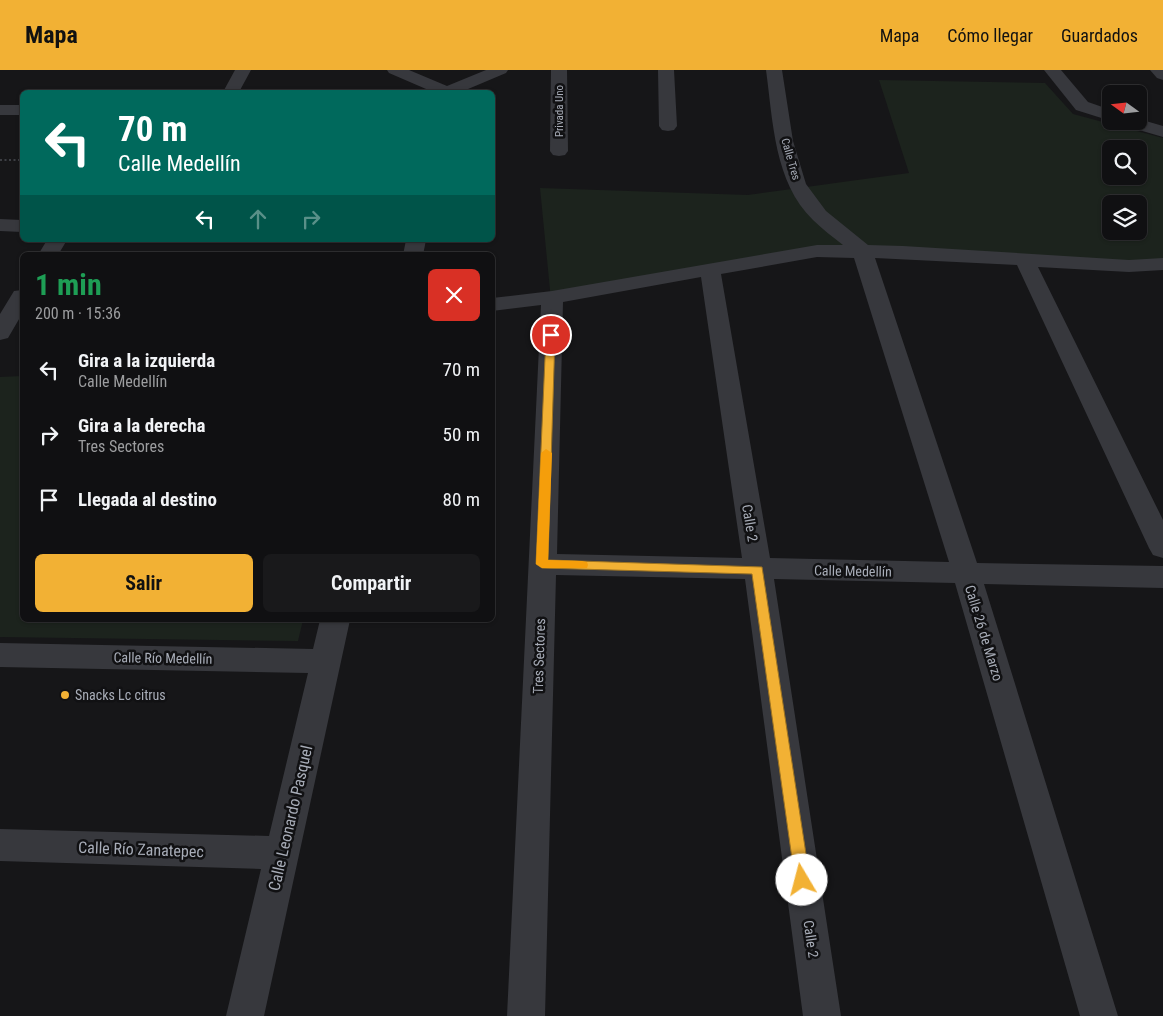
<!DOCTYPE html>
<html lang="es">
<meta charset="utf-8">
<style>
body{margin:0;font-family:"Roboto Condensed",sans-serif;background:#19191b;color:#f1f3f6;height:100vh;display:flex;flex-direction:column;font-size:19px;white-space:nowrap}
*{box-sizing:border-box;margin:0}
p{font-size:16px;color:#9c9d9f}
.icon{flex:none;width:28px;height:28px;fill:none;stroke:currentColor;stroke-width:2;stroke-linecap:round;stroke-linejoin:round}
.map{position:relative;flex:1;overflow:hidden}
.panel{position:absolute;left:20px;top:182px;width:475px;height:370px;display:flex;flex-direction:column;background:#101012;border-radius:8px;box-shadow:0 1px 4px #0004,0 0 0 1px #303032}
.panel>*{flex:none}
.banner{position:absolute;left:20px;top:20px;width:475px;height:152px;border-radius:8px;box-shadow:0 1px 4px #0004,0 0 0 1px #303032;background:#00695c;color:#fff;overflow:hidden}
.needle{width:32px;rotate:285deg}
.controls{position:absolute;left:1102px;top:15px;display:grid;gap:10px}
.controls a{display:grid;place-items:center;width:45px;height:45px;border-radius:8px;background:#101012;box-shadow:0 1px 4px #0004,0 0 0 1px #303032;font-size:25px}
.pin{position:absolute;display:grid;place-items:center;width:42px;height:42px;color:#fff;margin:-21px;border:2px solid #fff;border-radius:50%;box-shadow:0 1px 5px #0007}
.me{position:absolute;width:55px;margin:-28px;rotate:352deg;stroke-linejoin:round;filter:drop-shadow(0 0 4px #0008)}
.turn{display:flex;align-items:center;gap:18px;height:105px;padding:0 15px;font-size:22px}
.turn .icon{width:65px;height:65px;stroke-width:2.5}
.turn b{display:block;font-size:35px;line-height:42px}
.lanes{display:flex;align-items:center;height:48px;padding:0 15px;background:#0003;justify-content:center;gap:25px;direction:ltr}
.lanes .off{opacity:.35}
.round{display:grid;place-items:center;flex:none;width:52px;height:52px;border-radius:8px;background:#19191b}
.overview{display:flex;align-items:center;justify-content:space-between;height:85px;padding:0 15px}
h1{font-size:30px;font-weight:700;line-height:38px;color:#1e9e55}
.button{display:flex;gap:10px;margin-top:auto;padding:10px 15px}
.button a{flex:1;height:58px;border-radius:8px;background:#f2b134;color:#111;font-size:20px;font-weight:700;line-height:58px;text-align:center}
.button a+a{background:#19191b;color:#f1f3f6}
ul{padding:0;list-style:none}
li{display:flex;align-items:center;gap:15px;height:65px;padding:0 15px}
li div{flex:1}
li b{display:block;font-size:19px}
li em{font-style:normal}
header{display:flex;align-items:center;gap:30px;box-sizing:border-box;height:70px;padding:0 25px;background:#f2b134;color:#111}
header strong{font-size:24px}
nav{display:flex;gap:28px;margin-inline-start:auto;font-size:18px}
.map>svg:first-child{display:block}
.green{fill:#1c231d;fill-rule:evenodd}
.lines{fill:none;stroke-linecap:round;stroke-linejoin:round}
.path{stroke:#3d3f44;stroke-width:2;stroke-dasharray:2 2.5;stroke-linecap:butt}
.minor{fill:#37383d;fill-rule:evenodd}
.route{fill:#f2b134;stroke:#9d7322}
.slow{fill:#f59e0b}
.poi-dot{fill:#f2b134;stroke:#111113;stroke-width:2}
.labels{text-anchor:middle;stroke-width:5;stroke-linejoin:round;paint-order:stroke}
.far-street-label{font-size:11px;fill:#a8adb8;stroke:#111113}
.street-label{font-size:14px;fill:#a8adb8;stroke:#111113}
.poi-label{font-size:14px;fill:#a8adb8;stroke:#111113;text-anchor:start}
.near-street-label{font-size:16px;fill:#a8adb8;stroke:#111113}
</style>
<header>
<strong>Mapa</strong>
<nav><a>Mapa</a><a>Cómo llegar</a><a>Guardados</a></nav>
</header>
<div class="map">
<svg width="1163" height="946" viewBox="0 0 1163 946">
<rect width="100%" height="100%" fill="#161618"/>
<path class="green" d="M879,10L1045,13L1073,44L1163,68V192L847,181L551,230L540,118L748,125L909,103ZM1111,79H1139V106H1111ZM1111,134H1139V161H1111Z
M22,306V550H303L298,571L0,567V307Z"/>
<g class="lines">
<path class="path" d="M0,90H22"/>
<path class="minor" d="M235,0H251L239,22H223Z
M387,0H409L447,16L486,0H508L506,3L461,22H433L389,3Z
M551,0H567L568,81L565,85L559,86L553,85L550,81Z
M658,0H674L677,56L674,60L668,61L662,60L659,56Z
M766,0H782L793,71L806,114L826,141L868,175L903,176L1129,190L1163,188V200L1129,202L1038,197L1163,450V488L1153,485L1149,478L1017,195L875,188L977,493L1163,496V518L984,514L1118,946H1080L955,513L774,509L841,946H803L745,509L556,505L545,946H507L541,235L492,241V228L552,221L817,175H843C833,167 822,159 813,150C774,112 773,51 766,0ZM817,187L854,188L949,492L770,488L721,204ZM701,207L742,488L557,484L563,232Z
M1044,0H1061L1088,32L1111,40V51L1076,40Z
M1150,0H1163V10L1157,8Z
M0,35H22V45H0Z
M1139,49L1163,56V67L1122,55L1120,51H1139Z
M0,149L22,150V162L0,161Z
M47,170H67L58,185H38Z
M406,170H426L423,185H403Z
M22,220V244L8,268L0,270V244L14,221Z
M320,550H350L264,946H226L261,799L0,791V759L269,766L308,603L0,597V573L313,579Z"/>
</g>
<path class="route" d="M551,262L555,265L548,490L762,497L810,810L807,815L802,817L797,815L795,810L752,504L542,498L536,494L546,265Z"/>
<path class="slow" d="M546,379L552,383L548,490L582,491L587,492L588,495L587,498H542L536,494L541,383Z"/>
<circle class="poi-dot" cx="65" cy="625" r="5"/>
<g class="labels">
<g class="far-street-label">
<text transform="translate(559 41) rotate(-90)" y="4">Privada Uno</text>
<text transform="translate(791 89) rotate(74)" y="4">Calle Tres</text>
</g>
<g class="street-label">
<text transform="translate(750 453) rotate(81)" y="5">Calle 2</text>
<text transform="translate(853 501) rotate(1)" y="5">Calle Medellín</text>
<text transform="translate(984 563) rotate(73)" y="5">Calle 26 de Marzo</text>
<text transform="translate(539 586) rotate(-88)" y="5">Tres Sectores</text>
<text transform="translate(163 588) rotate(1)" y="5">Calle Río Medellín</text>
<text transform="translate(811 869) rotate(82)" y="5">Calle 2</text>
</g>
<g class="poi-label">
<text x="75" y="630">Snacks Lc citrus</text>
</g>
<g class="near-street-label">
<text transform="translate(290 748) rotate(-77)" y="6">Calle Leonardo Pasquel</text>
<text transform="translate(141 779) rotate(2)" y="6">Calle Río Zanatepec</text>
</g>
</g>
</svg>
<div class="controls">
<a><svg class="needle" viewBox="-14 -14 28 28"><path d="M0-13l5 13h-10z" fill="#e53935"/><path d="M0 13l5-13h-10z" fill="#9c9d9f"/></svg></a>
<a><svg class="icon" aria-label="search" viewBox="0 0 24 24"><circle cx="10" cy="10" r="6"/><path d="M15 15l6 6"/></svg></a>
<a><svg class="icon" aria-label="layers" viewBox="0 0 24 24"><path d="M12 4l9 5-9 5-9-5zM3 14l9 5 9-5"/></svg></a>
</div>
<div class="pin" style="left:551px;top:265px;background:#d93025"><svg class="icon" aria-label="arrive" viewBox="0 0 24 24"><path d="M6 21V4h12l-3 4 3 4H6"/></svg></div>
<svg class="me" style="left:802px;top:810px" viewBox="-20 -20 40 40"><circle r="19" fill="#fff"/><path d="M0-13L10 11 0 6-10 11z" fill="#f2b134"/></svg>
<div class="banner">
<div class="turn"><svg class="icon" aria-label="left" viewBox="0 0 24 24"><path d="M17 20v-9H6M10 6l-5 5 5 5"/></svg><div><b>70 m</b>Calle Medellín</div></div>
<div class="lanes"><svg class="icon" aria-label="left" viewBox="0 0 24 24"><path d="M17 20v-9H6M10 6l-5 5 5 5"/></svg><svg class="icon off" aria-label="ahead" viewBox="0 0 24 24"><path d="M12 20V5M6 11l6-6 6 6"/></svg><svg class="icon off" aria-label="right" viewBox="0 0 24 24"><path d="M7 20v-9h11M14 6l5 5-5 5"/></svg></div>
</div>
<section class="panel">
<div class="overview"><div><h1>1 min</h1><p>200 m · 15:36</p></div><a class="round" style="background:#d93025;color:#fff"><svg class="icon" aria-label="close" viewBox="0 0 24 24"><path d="M6 6l12 12M18 6L6 18"/></svg></a></div>
<ul>
<li><svg class="icon" aria-label="left" viewBox="0 0 24 24"><path d="M17 20v-9H6M10 6l-5 5 5 5"/></svg><div><b>Gira a la izquierda</b><p>Calle Medellín</p></div><em>70 m</em></li>
<li><svg class="icon" aria-label="right" viewBox="0 0 24 24"><path d="M7 20v-9h11M14 6l5 5-5 5"/></svg><div><b>Gira a la derecha</b><p>Tres Sectores</p></div><em>50 m</em></li>
<li><svg class="icon" aria-label="arrive" viewBox="0 0 24 24"><path d="M6 21V4h12l-3 4 3 4H6"/></svg><div><b>Llegada al destino</b></div><em>80 m</em></li>
</ul>
<div class="button"><a>Salir</a><a>Compartir</a></div>
</section>
</div>
